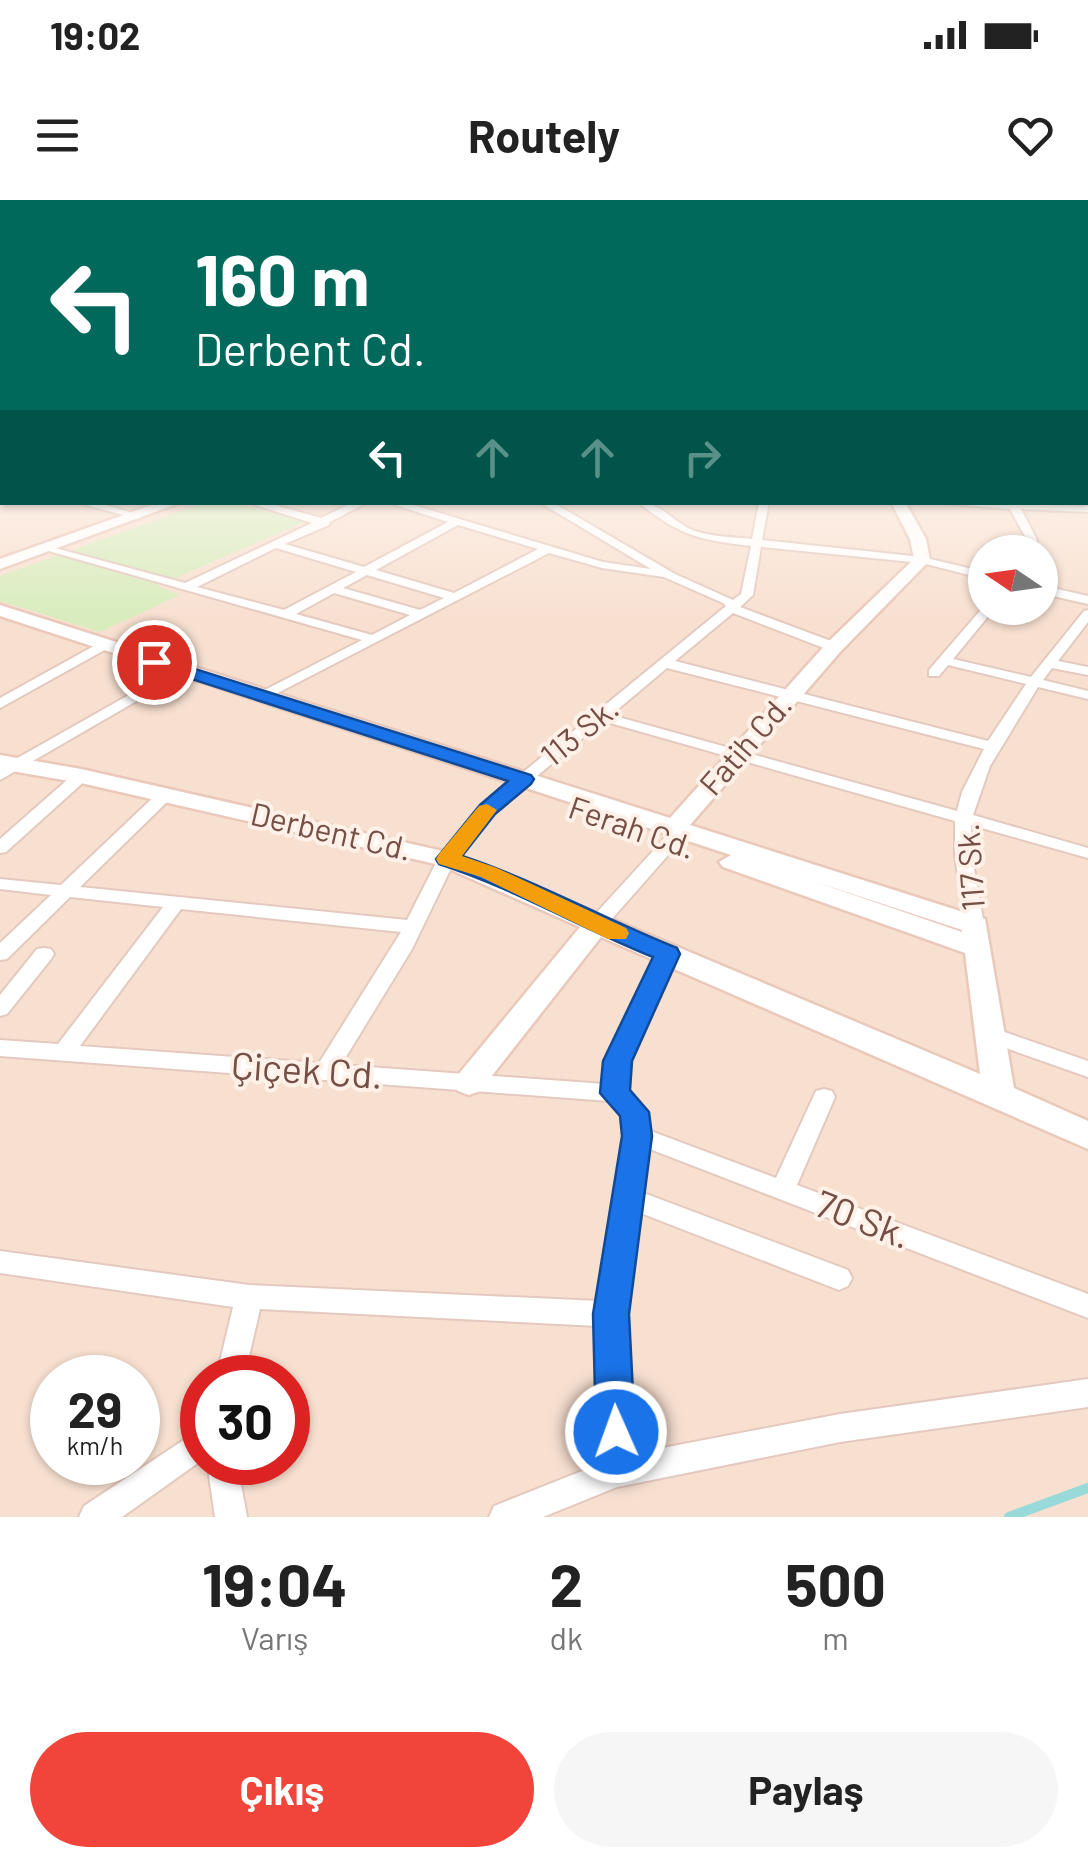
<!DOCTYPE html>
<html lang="tr">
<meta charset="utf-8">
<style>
body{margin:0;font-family:Barlow,sans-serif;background:#f6f6f6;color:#222;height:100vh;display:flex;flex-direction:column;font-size:38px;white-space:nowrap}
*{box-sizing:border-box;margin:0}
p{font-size:32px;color:#767676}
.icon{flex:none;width:55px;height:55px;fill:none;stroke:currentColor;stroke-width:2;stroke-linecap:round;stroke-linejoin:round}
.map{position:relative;height:1317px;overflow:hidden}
.details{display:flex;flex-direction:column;background:#fff;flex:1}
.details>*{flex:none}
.banner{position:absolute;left:0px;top:0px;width:1090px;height:305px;box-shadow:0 2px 8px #0004;background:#00695c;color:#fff;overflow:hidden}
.needle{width:65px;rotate:283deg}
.tools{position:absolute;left:968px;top:335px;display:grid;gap:20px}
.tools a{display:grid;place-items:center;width:90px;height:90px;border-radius:50%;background:#fff;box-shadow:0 2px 8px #0004;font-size:50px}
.speed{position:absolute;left:30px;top:1155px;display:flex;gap:20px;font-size:50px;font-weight:700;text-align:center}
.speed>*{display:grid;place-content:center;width:130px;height:130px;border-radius:50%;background:#fff;box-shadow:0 2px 8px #0004;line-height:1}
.speed small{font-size:25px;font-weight:400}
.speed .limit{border:15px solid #d22;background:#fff;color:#111}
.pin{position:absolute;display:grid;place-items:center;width:85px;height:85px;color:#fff;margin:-42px;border:5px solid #fff;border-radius:50%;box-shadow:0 2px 10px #0007}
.me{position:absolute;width:110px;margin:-55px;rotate:358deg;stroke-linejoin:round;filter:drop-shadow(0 0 8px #0008)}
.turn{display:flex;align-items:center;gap:35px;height:210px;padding:0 30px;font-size:45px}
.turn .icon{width:130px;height:130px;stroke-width:2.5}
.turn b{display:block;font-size:70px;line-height:85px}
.lanes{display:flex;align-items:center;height:95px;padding:0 30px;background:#0003;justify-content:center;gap:50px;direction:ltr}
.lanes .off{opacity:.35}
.eta{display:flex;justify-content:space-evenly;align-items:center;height:170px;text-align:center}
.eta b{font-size:60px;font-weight:700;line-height:70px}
.cta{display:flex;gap:20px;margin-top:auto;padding:20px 30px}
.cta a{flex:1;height:115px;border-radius:60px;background:#f1453b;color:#fff;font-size:40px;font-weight:700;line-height:115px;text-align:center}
.cta a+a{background:#f6f6f6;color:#222}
.status{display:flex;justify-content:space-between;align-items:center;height:70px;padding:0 50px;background:#fff;direction:ltr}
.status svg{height:28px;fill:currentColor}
header{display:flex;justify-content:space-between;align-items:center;height:130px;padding:0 30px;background:#fff;font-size:45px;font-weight:700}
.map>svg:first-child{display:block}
.residential{fill:#f8e0d0;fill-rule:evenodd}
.green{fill:#d8ecbd}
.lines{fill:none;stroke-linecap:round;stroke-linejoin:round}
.stream{stroke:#98dada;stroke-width:10}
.street-casing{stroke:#e4c9be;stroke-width:4}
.secondary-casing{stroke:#eac8ba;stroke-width:5}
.street{fill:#fff;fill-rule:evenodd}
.secondary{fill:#fff;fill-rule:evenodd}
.route{fill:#1a73e8;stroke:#114b97;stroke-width:2.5}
.slow{fill:#f59e0b}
.labels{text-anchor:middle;stroke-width:8;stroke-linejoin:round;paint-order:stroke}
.street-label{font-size:32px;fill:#754e45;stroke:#fff1e7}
.near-street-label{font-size:38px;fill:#754e45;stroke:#fff1e7}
</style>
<div class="status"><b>19:02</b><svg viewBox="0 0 49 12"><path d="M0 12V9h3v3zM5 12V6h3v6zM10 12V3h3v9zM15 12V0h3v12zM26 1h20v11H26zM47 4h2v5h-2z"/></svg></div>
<header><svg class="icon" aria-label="menu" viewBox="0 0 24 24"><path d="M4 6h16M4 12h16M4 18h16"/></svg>Routely<svg class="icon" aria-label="heart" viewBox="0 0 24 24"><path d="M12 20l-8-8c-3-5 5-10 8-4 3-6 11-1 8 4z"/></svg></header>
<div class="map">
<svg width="1088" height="1317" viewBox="0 0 1088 1317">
<rect width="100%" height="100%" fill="#feeddf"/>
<path class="residential" d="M0,234L2,302H1088V234V1317H0ZM985,352H1040V408H985ZM52,1178H138V1262H52ZM202,1178H288V1262H202Z"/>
<path class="green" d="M204,303H234L307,321L157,386L180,395L100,432L0,401V376Z"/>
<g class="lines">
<path class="stream" d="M1009,1317L1088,1288"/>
<g class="street-casing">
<path id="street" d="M2,257V263L0,264V258Z
M2,277V283L0,284V278Z
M75,302H95L143,316L138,319Z
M246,302H264L321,318L354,302H368L330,322L329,325L285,344L364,367L448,322L386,302H403L603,362L651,369L539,302H552L675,374L733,400L741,394L751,346C700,340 679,336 638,302C661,302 675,324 695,331C713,337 733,337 752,339L759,302H769L762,340L922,357L985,372V379L922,363L761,347L753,395L740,407L839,444V450H829L733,413L675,461L988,541L1026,484L948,465L939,476H929V470L985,405L995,408L953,459L1031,477L1084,411L1088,410V422L1058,461L1088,467V475L1052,468L1043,480L1088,491V499L1038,487L990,566L973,615L1088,648V658L971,625L972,657L984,725L982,729H968L966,725L955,657V621L603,521L494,612L455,660L412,749L341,865L605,884L607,861L658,754L661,749H675L678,754L629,861L626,890L642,906L648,930L776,978L816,891L824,889L832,891L835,897L797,985L1088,1094V1118L647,948L641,992L848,1070L852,1078L848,1086L839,1090L638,1012L624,1114L631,1254L840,1214L1088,1179V1207L840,1242L617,1287L543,1317H489L494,1306L602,1263L598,1126L260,1109L244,1178H216L233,1107L0,1073V1051L249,1085L599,1101L625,935L623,915L609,901L0,856V840L58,844L163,707L70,697L7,759L0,760V743L51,695L0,689V679L61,685L159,592L165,590L173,595L171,598L80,687L407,720L438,659L482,606L726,406L723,403L664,377L602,368L549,353L264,500L259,499V493L362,440L38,348L44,345L185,383L312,323ZM458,325L538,349L454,393L376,370ZM276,348L356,372L284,410L197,387ZM367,375L444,398L420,410L343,388ZM334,393L410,415L372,435L296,414ZM667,468L984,549L962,592L957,611L611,515ZM181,709L401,732L319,863L80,846Z
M927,302L1088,306V312L1021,309L1037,340V352H1027V340L1010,309Z
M1040,385L1088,396V404L1040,393Z
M103,441L110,445L108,448L0,508V498Z
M180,466L187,470L185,473L0,580V568Z
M81,571L89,576L87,579L6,652L0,653V639L75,573Z
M676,621L684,626L677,645L603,729H589L587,725L589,721L663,640L670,622Z
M44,748L51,749L54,754L51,759L7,814L0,816V795L37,749Z
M990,827L1088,861V877L983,840L979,835L983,830Z
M202,1228V1260L122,1317H79L84,1306Z
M207,1262H237L247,1317H215Z"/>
</g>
<g class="secondary-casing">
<path id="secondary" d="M160,302H182L0,369V359Z
M891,302H905L926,339L930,360L841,451L690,625L985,719L1014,888L1088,921V949L601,737L480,891L469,895L458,891L453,883L458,875L580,727L440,665L81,583L0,569V555L81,569L456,654L980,874L965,753L723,667L719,662L731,655L0,416V405L670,618L827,443L914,359L910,339ZM810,680L962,730V732Z"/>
</g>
<use href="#street" class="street"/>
<use href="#secondary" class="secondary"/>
</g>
<linearGradient id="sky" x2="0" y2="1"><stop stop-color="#93c9e8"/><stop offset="0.56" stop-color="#fff7f1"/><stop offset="1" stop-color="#fff7f1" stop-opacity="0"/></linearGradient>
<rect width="1088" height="419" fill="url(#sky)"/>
<path class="route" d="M154,456L531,575L534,579L531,584L495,614L462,656C535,680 604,719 677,748L680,754L632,861L630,890L649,912L652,936L629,1114L635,1232L629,1246L616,1251L602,1246L596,1232L593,1114L622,936L620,916L600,893L603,861L653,757C581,728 513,688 439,664L436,659L480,605L508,581L148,465L146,462Z"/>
<path class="slow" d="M487,604L497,610L462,656L497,668L626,728L629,733L626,739H608L481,677L439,664L436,659L439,654L479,606Z"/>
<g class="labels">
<g class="street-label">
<text transform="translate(580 532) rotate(-39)" y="11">113 Sk.</text>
<text transform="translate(746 545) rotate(-49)" y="11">Fatih Cd.</text>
<text transform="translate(632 628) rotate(19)" y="11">Ferah Cd.</text>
<text transform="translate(331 632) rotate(13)" y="11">Derbent Cd.</text>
<text transform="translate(971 667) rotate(-94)" y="11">117 Sk.</text>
</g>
<g class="near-street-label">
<text transform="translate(307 871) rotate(4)" y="13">Çiçek Cd.</text>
<text transform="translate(863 1020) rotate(21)" y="13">70 Sk.</text>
</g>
</g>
</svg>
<div class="tools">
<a><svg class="needle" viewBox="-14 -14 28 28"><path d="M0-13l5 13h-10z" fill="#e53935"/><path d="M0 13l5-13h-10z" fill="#767676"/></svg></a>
</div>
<div class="speed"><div>29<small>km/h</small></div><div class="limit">30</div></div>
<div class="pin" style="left:154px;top:462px;background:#d93025"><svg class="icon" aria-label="arrive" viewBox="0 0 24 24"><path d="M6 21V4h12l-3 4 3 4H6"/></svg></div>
<svg class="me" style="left:616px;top:1232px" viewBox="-20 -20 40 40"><circle r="17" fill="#1a73e8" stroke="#fff" stroke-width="3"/><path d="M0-11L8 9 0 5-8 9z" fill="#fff"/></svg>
<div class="banner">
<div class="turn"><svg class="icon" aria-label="left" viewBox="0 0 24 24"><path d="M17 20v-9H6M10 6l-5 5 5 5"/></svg><div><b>160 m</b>Derbent Cd.</div></div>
<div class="lanes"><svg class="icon" aria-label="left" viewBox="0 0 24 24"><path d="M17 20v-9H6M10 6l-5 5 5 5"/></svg><svg class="icon off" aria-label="ahead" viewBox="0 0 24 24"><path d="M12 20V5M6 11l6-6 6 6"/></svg><svg class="icon off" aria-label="ahead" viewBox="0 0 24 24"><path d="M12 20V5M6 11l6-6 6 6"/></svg><svg class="icon off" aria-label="right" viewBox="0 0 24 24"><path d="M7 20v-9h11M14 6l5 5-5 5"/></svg></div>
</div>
</div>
<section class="details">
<div class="eta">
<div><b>19:04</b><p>Varış</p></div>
<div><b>2</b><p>dk</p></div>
<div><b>500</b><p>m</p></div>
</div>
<div class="cta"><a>Çıkış</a><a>Paylaş</a></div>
</section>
